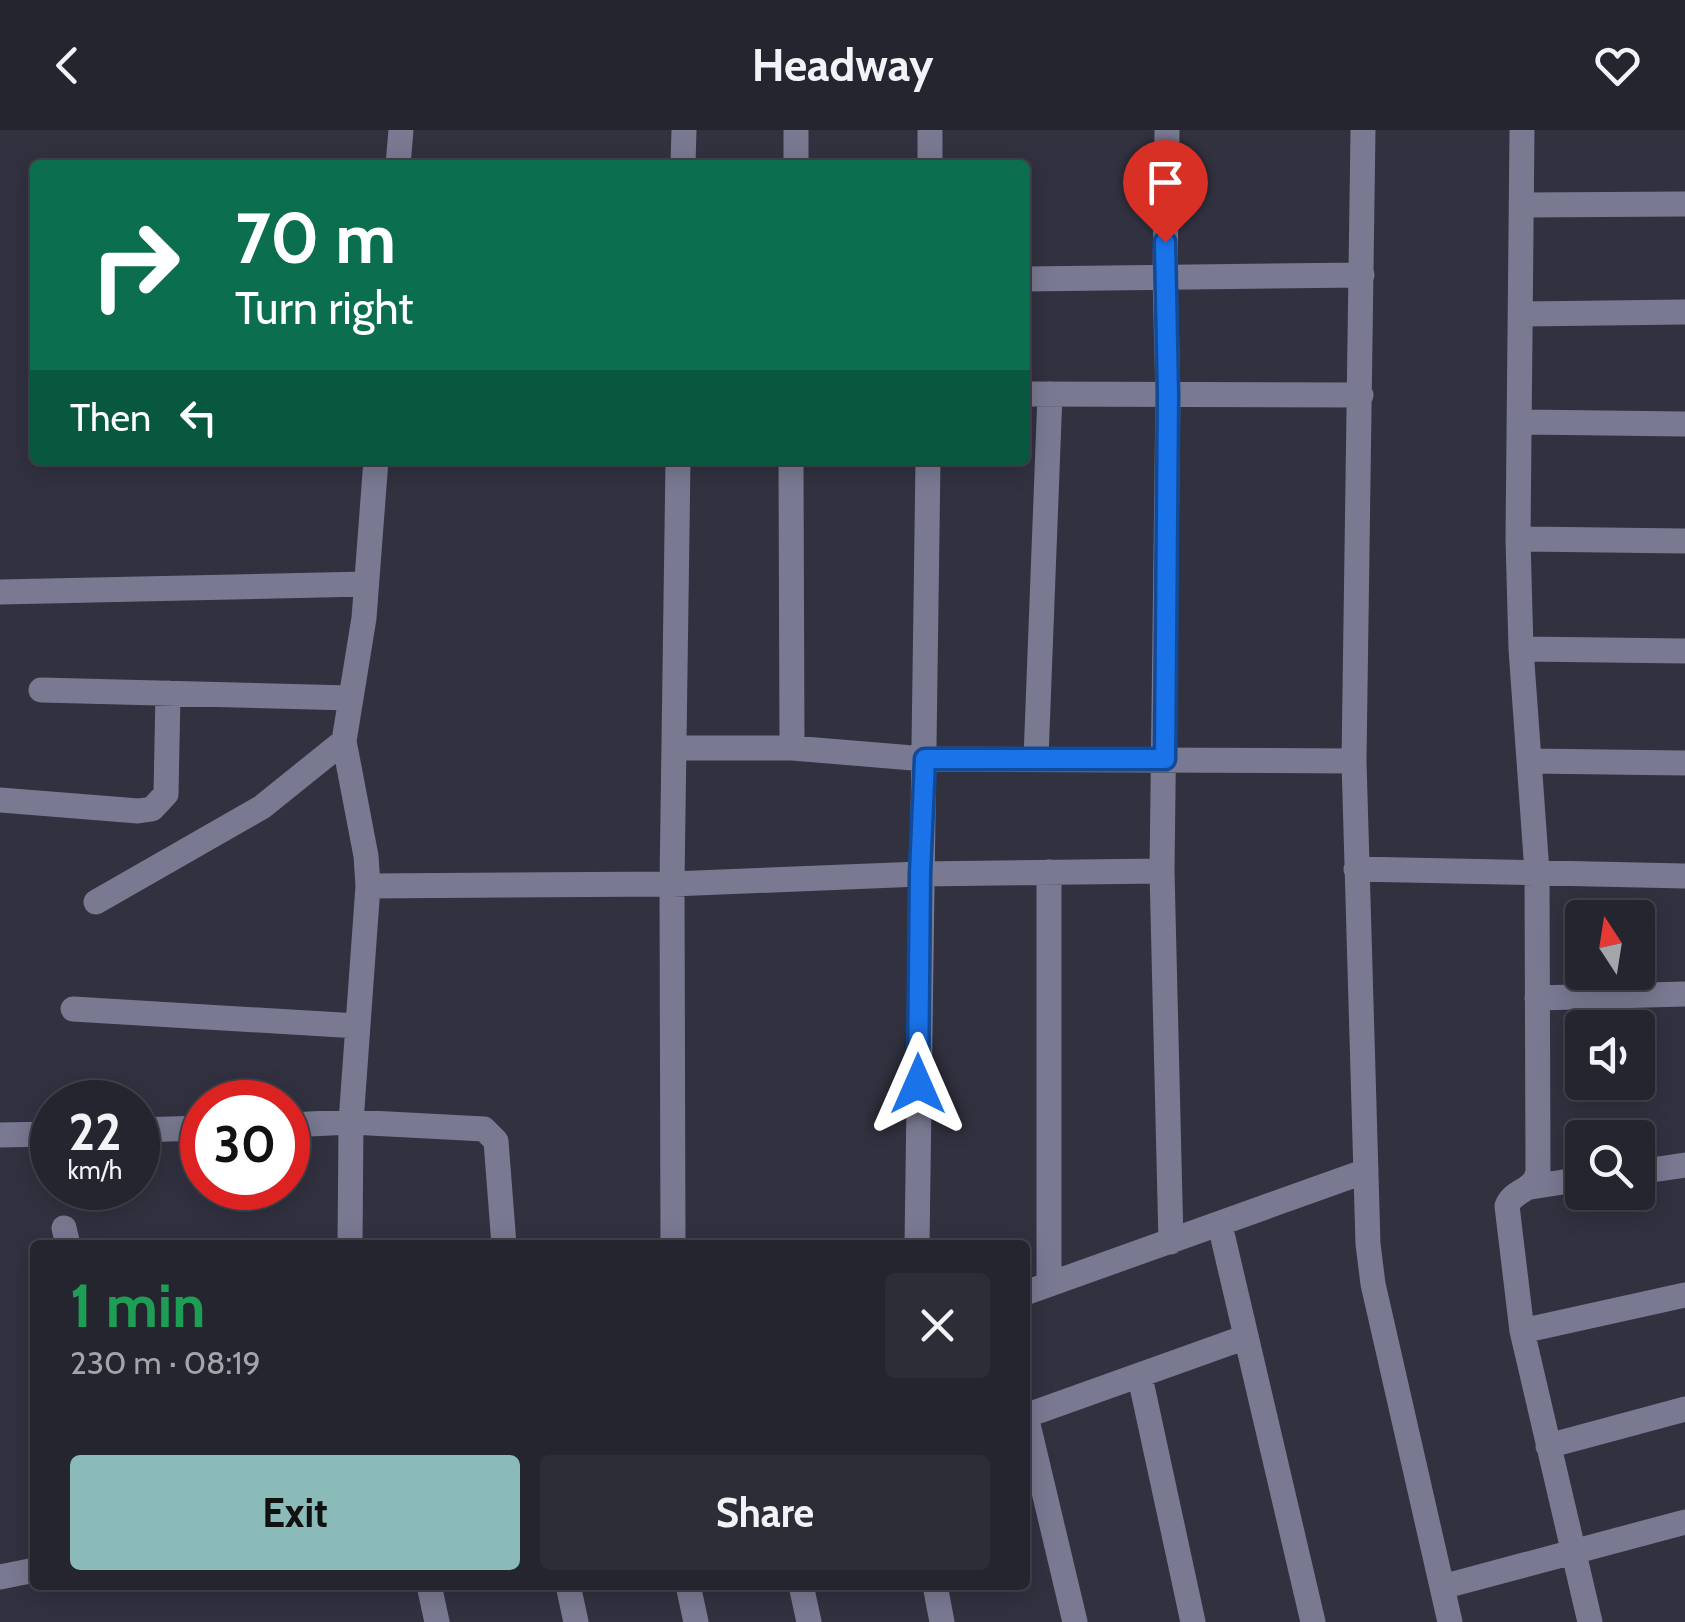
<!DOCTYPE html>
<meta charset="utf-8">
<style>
body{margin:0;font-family:Cabin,sans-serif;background:#2d2d38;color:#f1f3f6;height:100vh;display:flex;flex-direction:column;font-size:38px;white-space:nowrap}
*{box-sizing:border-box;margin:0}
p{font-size:32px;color:#a3a5ab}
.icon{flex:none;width:55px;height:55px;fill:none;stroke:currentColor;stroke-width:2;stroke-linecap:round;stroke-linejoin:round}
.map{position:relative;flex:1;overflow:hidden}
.side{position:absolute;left:30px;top:1110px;width:1000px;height:350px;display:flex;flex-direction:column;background:#252530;border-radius:10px;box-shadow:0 5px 25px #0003,0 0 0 2px #42424c}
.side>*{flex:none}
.banner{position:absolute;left:30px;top:30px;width:1000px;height:305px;border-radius:10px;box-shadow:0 5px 25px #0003,0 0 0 2px #42424c;background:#0b6e4f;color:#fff;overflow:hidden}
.needle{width:65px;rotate:348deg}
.buttons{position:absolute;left:1565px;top:770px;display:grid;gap:20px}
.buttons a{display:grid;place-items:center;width:90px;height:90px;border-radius:10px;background:#252530;box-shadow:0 5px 25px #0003,0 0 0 2px #42424c;font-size:50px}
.speed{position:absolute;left:30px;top:950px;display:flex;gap:20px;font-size:50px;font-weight:700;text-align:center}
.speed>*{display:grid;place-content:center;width:130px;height:130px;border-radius:50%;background:#252530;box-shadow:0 5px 25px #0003,0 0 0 2px #42424c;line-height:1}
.speed small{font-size:25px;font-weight:400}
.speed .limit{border:15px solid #d22;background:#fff;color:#111}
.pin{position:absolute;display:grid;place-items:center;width:85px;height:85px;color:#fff;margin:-102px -42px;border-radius:50% 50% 50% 0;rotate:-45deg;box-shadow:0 0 10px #0007}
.pin .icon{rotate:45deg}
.me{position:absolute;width:110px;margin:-55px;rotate:0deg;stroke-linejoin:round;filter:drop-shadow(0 0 8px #0008)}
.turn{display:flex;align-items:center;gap:35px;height:210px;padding:0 40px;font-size:45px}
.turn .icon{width:130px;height:130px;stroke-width:2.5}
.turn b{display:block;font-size:70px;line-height:85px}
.then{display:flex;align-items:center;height:95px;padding:0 40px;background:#0003;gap:20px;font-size:38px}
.round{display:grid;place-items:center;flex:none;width:105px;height:105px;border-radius:10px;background:#2d2d38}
.headline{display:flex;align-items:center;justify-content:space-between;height:170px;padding:0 40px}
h1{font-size:60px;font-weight:800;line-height:75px;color:#1e9e55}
.action{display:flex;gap:20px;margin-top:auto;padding:20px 40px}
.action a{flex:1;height:115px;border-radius:10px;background:#8bbbb9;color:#111;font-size:40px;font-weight:800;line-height:115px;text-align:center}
.action a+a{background:#2d2d38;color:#f1f3f6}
header{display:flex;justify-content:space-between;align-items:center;height:130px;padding:0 40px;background:#252530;font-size:45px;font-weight:800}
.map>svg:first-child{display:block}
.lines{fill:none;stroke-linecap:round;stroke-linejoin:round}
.minor{stroke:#797992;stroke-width:25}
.route-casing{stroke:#114b97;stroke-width:25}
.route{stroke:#1a73e8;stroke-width:18}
</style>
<header><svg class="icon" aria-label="back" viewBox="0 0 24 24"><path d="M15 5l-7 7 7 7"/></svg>Headway<svg class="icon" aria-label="heart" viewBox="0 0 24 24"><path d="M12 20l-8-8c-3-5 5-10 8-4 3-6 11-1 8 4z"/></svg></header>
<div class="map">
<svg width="1685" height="1492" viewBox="0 0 1685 1492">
<rect width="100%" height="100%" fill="#313140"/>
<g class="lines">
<path class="minor" d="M1167,0L1165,149L1168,265L1162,741L1171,1112
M1363,0L1354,631L1368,1114L1373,1154L1450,1492
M1522,0L1518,409L1521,519L1537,742L1538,1041C1535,1062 1513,1059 1507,1076L1522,1201L1590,1492
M398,35L401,0
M683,35L684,0
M796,35V0
M930,35V0
M1522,75L1685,74
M1025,149L1362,145
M1521,184L1685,182
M1025,264L1361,265
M1521,292L1685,294
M791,330L792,618
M1518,409L1685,411
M0,462L366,454
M1521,519L1685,521
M41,560L351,568
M674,618H792L925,629L1354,631
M1036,628L1050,264
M1529,631L1685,633
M0,670L138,681L152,679L166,664L168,563
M1356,739L1685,746
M368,756L672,754L920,744L1162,741
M96,772L262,677L344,611
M1537,868L1685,864
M73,879L358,896
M288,995L351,992L484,999L496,1011L504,1115
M138,1000L202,998
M0,1005L52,1004
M1638,1042L1685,1035
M1531,1057L1582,1049
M1220,1095L1313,1492
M64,1098L68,1115
M350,1115L351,992L368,756L366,726L344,611L364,488L376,330
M673,1115L672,754L678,330
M917,1115L928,330
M1049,1154V742
M1025,1163L1366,1041
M1522,1201L1685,1165
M1140,1247L1193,1492
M1025,1286L1246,1207
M1026,1286L1075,1492
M1548,1316L1685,1279
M0,1447L35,1440
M429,1455L437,1492
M568,1455L576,1492
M688,1455L696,1492
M801,1455L809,1492
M935,1455L942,1492
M1442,1457L1685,1392"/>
</g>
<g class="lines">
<g class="route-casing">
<path id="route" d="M918,954L920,744L925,629H1165L1168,265L1165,112"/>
</g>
<use href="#route" class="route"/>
</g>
</svg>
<div class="buttons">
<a><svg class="needle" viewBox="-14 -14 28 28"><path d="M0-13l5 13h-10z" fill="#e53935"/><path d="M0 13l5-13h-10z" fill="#a3a5ab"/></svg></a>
<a><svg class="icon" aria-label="sound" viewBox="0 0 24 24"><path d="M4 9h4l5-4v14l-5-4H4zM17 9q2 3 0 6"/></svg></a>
<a><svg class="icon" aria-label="search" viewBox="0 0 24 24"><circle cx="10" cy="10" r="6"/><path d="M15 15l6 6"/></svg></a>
</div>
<div class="speed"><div>22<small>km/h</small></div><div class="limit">30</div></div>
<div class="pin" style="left:1165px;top:112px;background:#d93025"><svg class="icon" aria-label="arrive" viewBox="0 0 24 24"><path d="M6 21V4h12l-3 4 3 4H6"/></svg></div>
<svg class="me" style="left:918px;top:954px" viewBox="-20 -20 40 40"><path d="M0-17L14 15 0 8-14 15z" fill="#1a73e8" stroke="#fff" stroke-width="4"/></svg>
<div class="banner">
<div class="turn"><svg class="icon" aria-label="right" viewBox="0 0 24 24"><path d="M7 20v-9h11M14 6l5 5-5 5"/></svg><div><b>70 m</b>Turn right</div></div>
<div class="then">Then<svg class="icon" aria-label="left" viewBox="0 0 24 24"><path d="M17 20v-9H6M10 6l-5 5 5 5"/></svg></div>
</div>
<section class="side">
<div class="headline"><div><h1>1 min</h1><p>230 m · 08:19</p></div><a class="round"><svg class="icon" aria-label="close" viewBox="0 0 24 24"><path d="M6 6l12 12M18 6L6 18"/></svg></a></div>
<div class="action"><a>Exit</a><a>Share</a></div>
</section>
</div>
